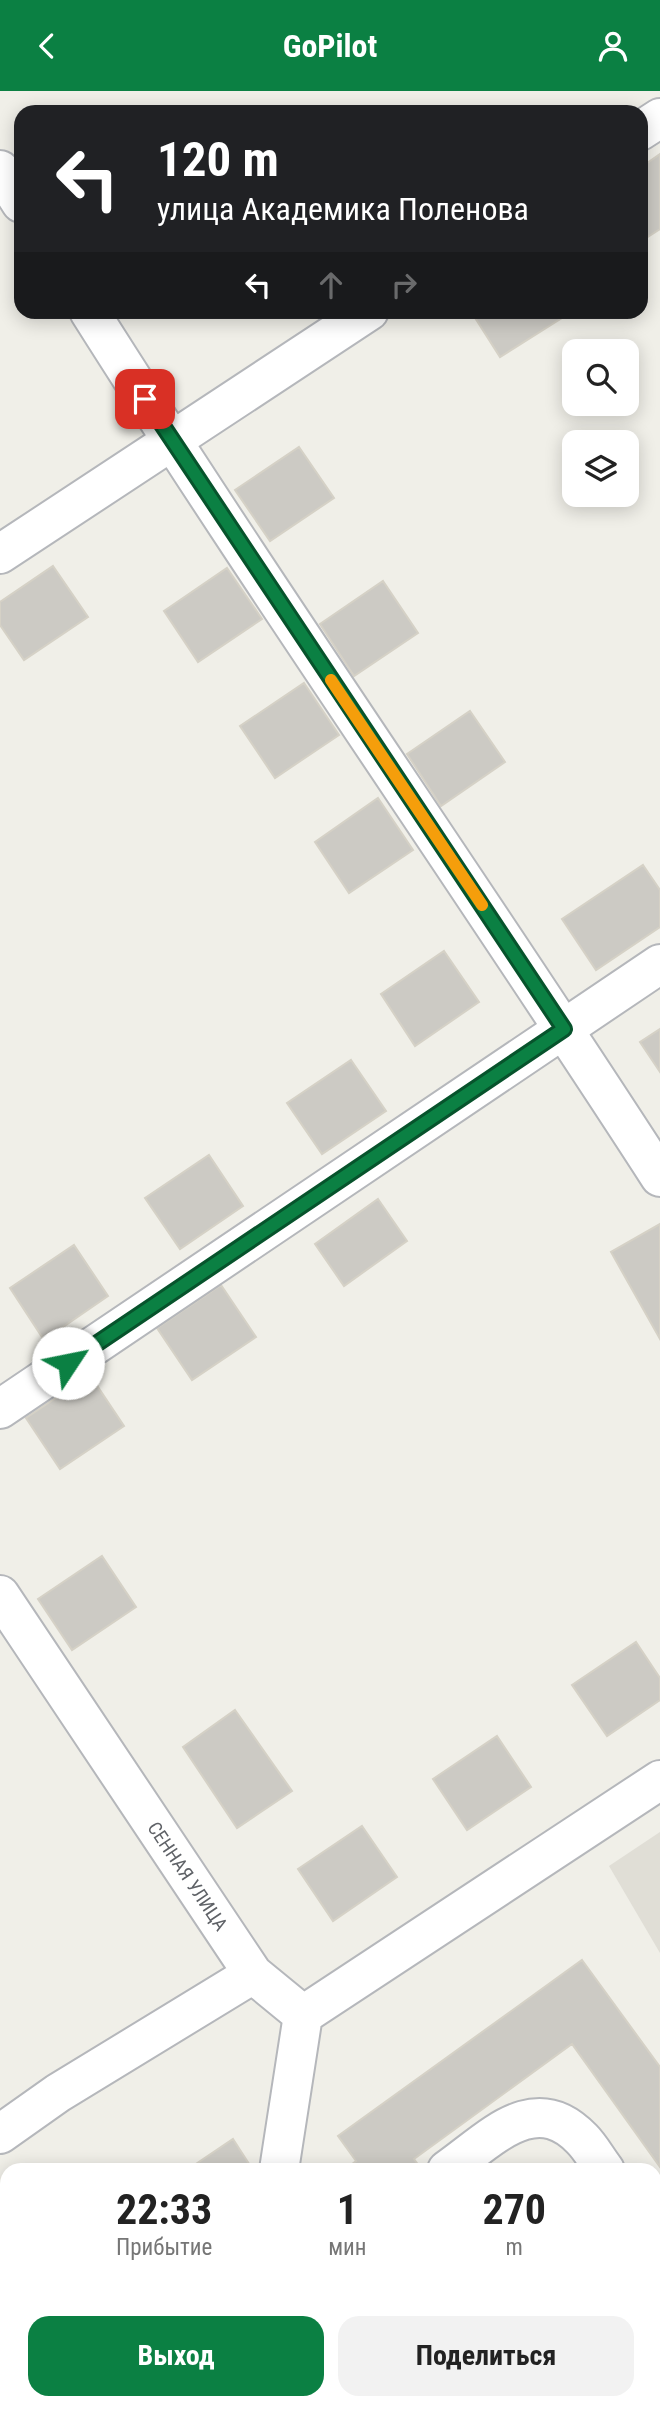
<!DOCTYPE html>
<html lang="ru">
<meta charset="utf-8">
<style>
body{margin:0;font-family:"Roboto Condensed",sans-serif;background:#f2f2f2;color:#222;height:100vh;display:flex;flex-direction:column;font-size:26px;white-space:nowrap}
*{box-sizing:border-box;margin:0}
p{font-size:23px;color:#767676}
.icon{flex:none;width:38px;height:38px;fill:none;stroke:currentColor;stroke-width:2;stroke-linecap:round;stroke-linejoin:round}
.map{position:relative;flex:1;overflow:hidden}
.side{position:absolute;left:0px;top:2072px;width:662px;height:247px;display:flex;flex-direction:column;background:#fff;border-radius:21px 21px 0 0;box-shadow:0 4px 18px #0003}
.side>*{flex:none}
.hud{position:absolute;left:14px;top:14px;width:634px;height:214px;border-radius:21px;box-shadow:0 4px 18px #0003;background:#202124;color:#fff;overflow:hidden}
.tools{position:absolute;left:562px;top:248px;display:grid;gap:14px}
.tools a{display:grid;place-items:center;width:77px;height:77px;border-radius:14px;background:#fff;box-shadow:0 4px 18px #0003;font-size:35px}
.pin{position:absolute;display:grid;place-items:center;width:60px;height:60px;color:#fff;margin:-30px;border-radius:14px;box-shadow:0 4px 10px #0006}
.me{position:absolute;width:77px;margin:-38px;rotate:56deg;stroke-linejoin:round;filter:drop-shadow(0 0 5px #0008)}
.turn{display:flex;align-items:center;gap:24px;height:147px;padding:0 28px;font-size:32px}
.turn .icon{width:91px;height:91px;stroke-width:2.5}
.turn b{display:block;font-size:49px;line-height:60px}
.lanes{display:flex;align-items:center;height:66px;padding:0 28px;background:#0003;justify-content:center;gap:35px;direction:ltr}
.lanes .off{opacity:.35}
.eta{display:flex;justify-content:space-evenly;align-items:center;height:119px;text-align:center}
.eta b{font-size:42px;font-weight:700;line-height:49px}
.button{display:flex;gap:14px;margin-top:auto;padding:14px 28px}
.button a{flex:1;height:80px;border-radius:21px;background:#0b8043;color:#fff;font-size:28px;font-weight:700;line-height:80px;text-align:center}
.button a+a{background:#f2f2f2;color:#222}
header{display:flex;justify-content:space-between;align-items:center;height:91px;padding:0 28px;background:#0b8043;color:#fff;font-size:32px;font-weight:700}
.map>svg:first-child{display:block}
.education{fill:#e0ded6}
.building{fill:#cccac4;stroke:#d5d1c6;stroke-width:2}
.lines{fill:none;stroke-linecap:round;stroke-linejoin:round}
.minor-casing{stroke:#b5b7bb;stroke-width:42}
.minor{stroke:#fff;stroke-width:38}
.route-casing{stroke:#07532c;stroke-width:18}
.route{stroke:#0b8043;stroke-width:12}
.slow{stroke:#f59e0b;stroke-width:12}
.labels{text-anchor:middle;stroke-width:6;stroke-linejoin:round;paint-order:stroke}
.street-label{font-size:19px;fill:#5f6267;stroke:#fff}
</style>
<header><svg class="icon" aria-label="back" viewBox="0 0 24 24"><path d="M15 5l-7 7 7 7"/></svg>GoPilot<svg class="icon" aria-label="person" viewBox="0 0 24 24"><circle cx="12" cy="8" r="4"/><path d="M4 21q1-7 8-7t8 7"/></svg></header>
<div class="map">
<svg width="660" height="2318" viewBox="0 0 660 2318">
<rect width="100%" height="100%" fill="#f0efe8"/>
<path class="education" d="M660,1741V1862L609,1775Z"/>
<path class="building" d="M660,63V138L640,151V77Z
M475,220H569L570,222L500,266L472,222Z
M299,356L334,407L270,450L235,399Z
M53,475L88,526L24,569L0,534V511Z
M227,477L262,528L198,571L164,520Z
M383,490L418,542L354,585L320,533Z
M304,592L339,644L275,687L240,635Z
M470,620L505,671L441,715L407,663Z
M378,707L413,759L349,802L315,751Z
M643,774L660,799V836L596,879L562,828Z
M444,860L479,911L415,955L381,903Z
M660,938V981L640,951Z
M351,969L386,1020L322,1063L287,1012Z
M209,1064L243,1115L180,1158L145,1107Z
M378,1108L407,1150L344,1195L315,1153Z
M660,1133V1248L611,1161Z
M74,1154L108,1205L44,1249L10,1197Z
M221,1194L256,1246L192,1289L157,1237Z
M90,1284L124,1335L60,1378L26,1327Z
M102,1465L136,1516L72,1559L38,1508Z
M636,1551L660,1587V1609L607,1645L572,1594Z
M235,1619L292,1700L237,1737L183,1656Z
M497,1645L531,1696L467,1739L433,1688Z
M362,1735L397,1786L333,1830L298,1778Z
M582,1869L660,1976V2076L572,1953L414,2068L422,2079H349L347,2077L356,2070L338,2045Z
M233,2048L253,2079H187Z
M0,2251L7,2262V2280L0,2285Z
M335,2312H405L410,2318H339Z"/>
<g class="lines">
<g class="minor-casing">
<path id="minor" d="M640,40L660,27
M0,79L21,112
M89,220C274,513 473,796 660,1086
M0,463L369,220
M0,1318L660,873
M0,1504L253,1883L303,1924L279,2079
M303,1924L660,1689
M0,2043L58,2002L253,1883
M447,2079C490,2049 534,1998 582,2048C591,2057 597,2069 605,2079
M654,2166L660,2178
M435,2312L439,2318
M632,2318L641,2312"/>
</g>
<use href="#minor" class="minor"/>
</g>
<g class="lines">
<g class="route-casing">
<path id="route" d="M68,1272L564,938L145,308"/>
</g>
<use href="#route" class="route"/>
<path class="slow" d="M331,589L482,814"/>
</g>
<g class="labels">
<g class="street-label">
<text transform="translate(188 1785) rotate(56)" y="7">СЕННАЯ УЛИЦА</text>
</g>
</g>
</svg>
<div class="tools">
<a><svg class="icon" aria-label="search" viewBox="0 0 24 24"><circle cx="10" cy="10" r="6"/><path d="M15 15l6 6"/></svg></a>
<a><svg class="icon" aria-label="layers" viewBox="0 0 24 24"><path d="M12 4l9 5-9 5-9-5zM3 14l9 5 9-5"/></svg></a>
</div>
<div class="pin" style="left:145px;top:308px;background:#d93025"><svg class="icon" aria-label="arrive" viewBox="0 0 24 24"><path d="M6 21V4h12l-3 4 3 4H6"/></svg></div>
<svg class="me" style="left:68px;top:1272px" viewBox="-20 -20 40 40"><circle r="19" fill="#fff"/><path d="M0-13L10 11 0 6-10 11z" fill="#0b8043"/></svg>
<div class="hud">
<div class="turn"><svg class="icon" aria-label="left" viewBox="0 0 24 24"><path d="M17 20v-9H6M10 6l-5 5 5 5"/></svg><div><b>120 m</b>улица Академика Поленова</div></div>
<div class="lanes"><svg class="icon" aria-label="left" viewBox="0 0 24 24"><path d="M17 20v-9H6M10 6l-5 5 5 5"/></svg><svg class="icon off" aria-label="ahead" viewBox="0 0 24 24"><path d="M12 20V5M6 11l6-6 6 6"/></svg><svg class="icon off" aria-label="right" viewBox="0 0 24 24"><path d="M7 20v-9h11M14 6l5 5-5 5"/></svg></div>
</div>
<section class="side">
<div class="eta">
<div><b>22:33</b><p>Прибытие</p></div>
<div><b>1</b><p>мин</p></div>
<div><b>270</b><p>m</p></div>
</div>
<div class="button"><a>Выход</a><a>Поделиться</a></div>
</section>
</div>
